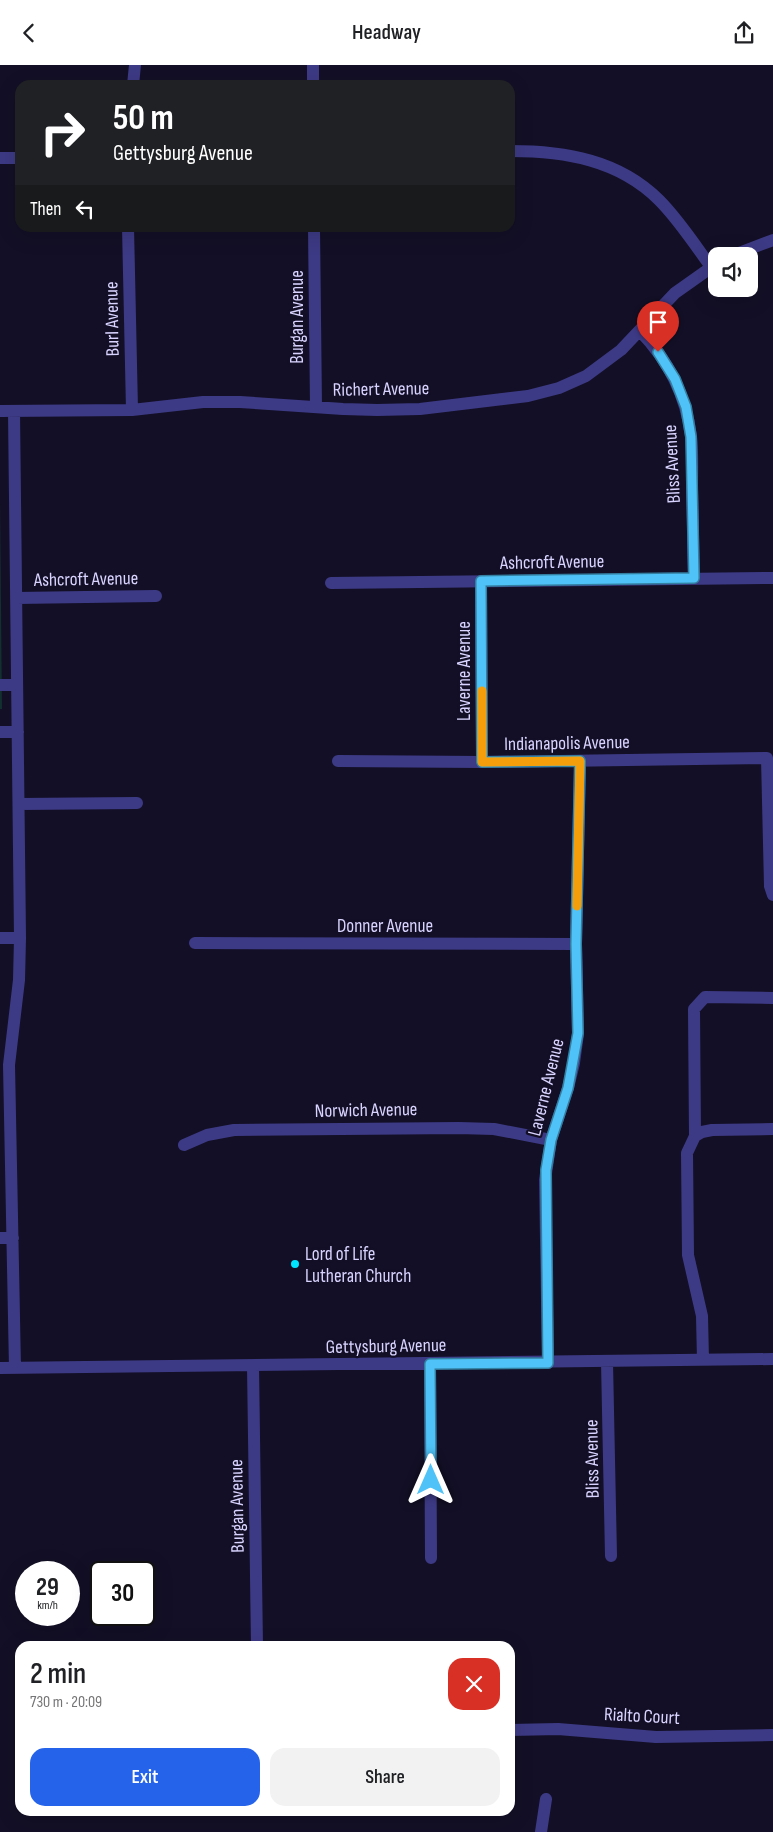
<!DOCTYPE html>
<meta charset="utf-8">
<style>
body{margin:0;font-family:"Sofia Sans Condensed",sans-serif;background:#f2f2f2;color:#202124;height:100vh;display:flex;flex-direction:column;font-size:19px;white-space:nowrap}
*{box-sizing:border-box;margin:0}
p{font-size:16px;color:#757577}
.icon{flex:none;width:28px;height:28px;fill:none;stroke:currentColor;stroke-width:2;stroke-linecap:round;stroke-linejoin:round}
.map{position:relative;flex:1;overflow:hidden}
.panel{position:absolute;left:15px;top:1576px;width:500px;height:175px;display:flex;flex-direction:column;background:#fff;border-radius:15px;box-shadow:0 5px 20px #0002}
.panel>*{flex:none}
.top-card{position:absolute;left:15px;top:15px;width:500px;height:152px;border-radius:15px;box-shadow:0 5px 20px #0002;background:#202124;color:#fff;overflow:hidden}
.tools{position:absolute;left:708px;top:182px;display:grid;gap:10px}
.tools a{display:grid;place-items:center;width:50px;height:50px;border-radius:10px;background:#fff;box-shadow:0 5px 20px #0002;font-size:25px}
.speed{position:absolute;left:15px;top:1496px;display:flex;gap:10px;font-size:25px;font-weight:700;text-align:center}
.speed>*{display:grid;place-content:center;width:65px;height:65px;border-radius:50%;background:#fff;box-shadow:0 5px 20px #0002;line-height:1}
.speed small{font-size:12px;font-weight:400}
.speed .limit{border:2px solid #111;border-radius:8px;background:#fff;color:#111}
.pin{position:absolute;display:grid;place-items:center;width:42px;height:42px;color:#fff;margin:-51px -21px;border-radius:50% 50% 50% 0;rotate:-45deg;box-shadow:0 0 5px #0007}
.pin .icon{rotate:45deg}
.me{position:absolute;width:55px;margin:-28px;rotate:0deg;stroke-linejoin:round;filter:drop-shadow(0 0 4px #0008)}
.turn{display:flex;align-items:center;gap:18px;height:105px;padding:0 15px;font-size:22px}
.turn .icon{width:65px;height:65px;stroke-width:2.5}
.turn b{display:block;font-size:35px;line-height:42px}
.then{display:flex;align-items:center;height:48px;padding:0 15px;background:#0003;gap:10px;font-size:19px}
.round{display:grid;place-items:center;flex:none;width:52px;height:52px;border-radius:15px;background:#f2f2f2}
.headline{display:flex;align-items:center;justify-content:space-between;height:85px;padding:0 15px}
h1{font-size:30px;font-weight:600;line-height:38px}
.action{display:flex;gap:10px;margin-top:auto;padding:10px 15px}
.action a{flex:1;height:58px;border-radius:15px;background:#2563eb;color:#fff;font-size:20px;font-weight:600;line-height:58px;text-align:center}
.action a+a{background:#f2f2f2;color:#202124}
header{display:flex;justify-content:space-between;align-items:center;height:65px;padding:0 15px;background:#fff;font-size:22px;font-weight:600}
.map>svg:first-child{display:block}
.green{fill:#12302f}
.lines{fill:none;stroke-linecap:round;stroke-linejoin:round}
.minor{stroke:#3d3a85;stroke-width:12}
.route-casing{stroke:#337fa1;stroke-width:12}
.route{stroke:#4fc3f7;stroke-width:9}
.slow{stroke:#f59e0b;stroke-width:9}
.poi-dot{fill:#00e5ff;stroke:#130f26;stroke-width:2}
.labels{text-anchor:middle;stroke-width:4.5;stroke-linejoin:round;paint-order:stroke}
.street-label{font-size:19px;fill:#d9d4ff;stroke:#130f26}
.poi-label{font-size:19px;fill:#d9d4ff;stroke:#130f26;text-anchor:start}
</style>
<header><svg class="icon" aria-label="back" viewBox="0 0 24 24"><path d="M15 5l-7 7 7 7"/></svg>Headway<svg class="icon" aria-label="share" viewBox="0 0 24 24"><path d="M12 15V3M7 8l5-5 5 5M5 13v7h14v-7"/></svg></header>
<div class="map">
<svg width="773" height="1767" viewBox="0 0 773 1767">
<rect width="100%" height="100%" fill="#130f26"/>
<path class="green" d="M0,436L2,644H0Z"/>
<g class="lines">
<path class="minor" d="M313,0V20
M133,20L135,0
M510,86C565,86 619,95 659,135C679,155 695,180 711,202
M0,93H20
M128,162L132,345
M314,162L316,342
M731,191L773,175
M640,266C668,295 686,331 691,371C693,388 692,407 692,425C693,454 693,483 694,513
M0,346L132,345L203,337H240L343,344L377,345L420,344L528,331L559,323L586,311L621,285L675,228L716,199
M14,346L20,873L19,915L9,1000L15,1303
M481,516L482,697
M331,518L773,513
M16,533L156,531
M0,620H17
M0,667H18
M338,696L482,697L767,693L770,821L773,830
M19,739L137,738
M0,873H20
M195,878L576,879
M695,1071L694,944L705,932L773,933
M184,1080L207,1070L234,1065L459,1063L494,1064L551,1075
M0,1173H13
M703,1295L702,1251L688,1190L687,1088L695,1071L702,1067L712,1065L773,1064
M607,1297L611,1491
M548,1298L545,1115L551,1075L568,1023L574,998L578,969L576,879L580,696
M430,1299L431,1493
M253,1301L257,1581
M0,1303L773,1294
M510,1665L558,1664L656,1672L773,1670
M541,1767L546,1734"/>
</g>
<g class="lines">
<g class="route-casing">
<path id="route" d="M431,1415L430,1299L548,1298L546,1105L551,1075L568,1023L578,968L576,879L580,696L482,697L481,516L694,513L691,372L686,342L675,314L658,287"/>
</g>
<use href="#route" class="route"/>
<path class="slow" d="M482,626V697L580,696L577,841"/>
</g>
<circle class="poi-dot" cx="295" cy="1199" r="5"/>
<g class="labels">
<g class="street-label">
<text transform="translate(296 252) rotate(-90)" y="7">Burgan Avenue</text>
<text transform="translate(111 254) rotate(-91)" y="7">Burl Avenue</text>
<text transform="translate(381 323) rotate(-1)" y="7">Richert Avenue</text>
<text transform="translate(671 399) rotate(-93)" y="7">Bliss Avenue</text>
<text transform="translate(552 496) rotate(-1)" y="7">Ashcroft Avenue</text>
<text transform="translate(86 513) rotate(-1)" y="7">Ashcroft Avenue</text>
<text transform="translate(463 606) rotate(-90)" y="7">Laverne Avenue</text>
<text transform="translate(567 677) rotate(-1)" y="7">Indianapolis Avenue</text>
<text x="385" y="867">Donner Avenue</text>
<text transform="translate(545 1022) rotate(-76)" y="7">Laverne Avenue</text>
<text transform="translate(366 1044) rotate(-1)" y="7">Norwich Avenue</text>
<text transform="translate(386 1280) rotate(-1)" y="7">Gettysburg Avenue</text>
<text transform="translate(591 1394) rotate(-91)" y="7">Bliss Avenue</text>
<text transform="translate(236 1441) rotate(-91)" y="7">Burgan Avenue</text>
<text transform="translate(642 1650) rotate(3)" y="7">Rialto Court</text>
</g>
<g class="poi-label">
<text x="305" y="1195">Lord of Life<tspan x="305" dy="22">Lutheran Church</tspan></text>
</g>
</g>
</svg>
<div class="tools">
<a><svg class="icon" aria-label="sound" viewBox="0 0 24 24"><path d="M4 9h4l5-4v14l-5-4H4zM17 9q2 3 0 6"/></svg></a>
</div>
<div class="speed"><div>29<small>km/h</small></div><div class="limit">30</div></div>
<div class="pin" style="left:658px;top:287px;background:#d93025"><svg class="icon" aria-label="arrive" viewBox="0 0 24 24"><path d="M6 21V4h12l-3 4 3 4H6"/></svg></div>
<svg class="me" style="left:431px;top:1415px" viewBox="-20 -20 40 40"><path d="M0-17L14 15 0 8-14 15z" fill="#4fc3f7" stroke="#fff" stroke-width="4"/></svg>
<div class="top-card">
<div class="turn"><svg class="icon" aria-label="right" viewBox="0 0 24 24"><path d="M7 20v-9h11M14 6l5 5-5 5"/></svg><div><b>50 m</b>Gettysburg Avenue</div></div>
<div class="then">Then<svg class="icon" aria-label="left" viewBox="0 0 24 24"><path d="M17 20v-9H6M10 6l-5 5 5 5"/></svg></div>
</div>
<section class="panel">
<div class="headline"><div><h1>2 min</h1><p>730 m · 20:09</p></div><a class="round" style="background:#d93025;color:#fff"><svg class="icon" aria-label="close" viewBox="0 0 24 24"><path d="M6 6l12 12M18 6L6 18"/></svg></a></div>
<div class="action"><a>Exit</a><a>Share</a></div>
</section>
</div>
